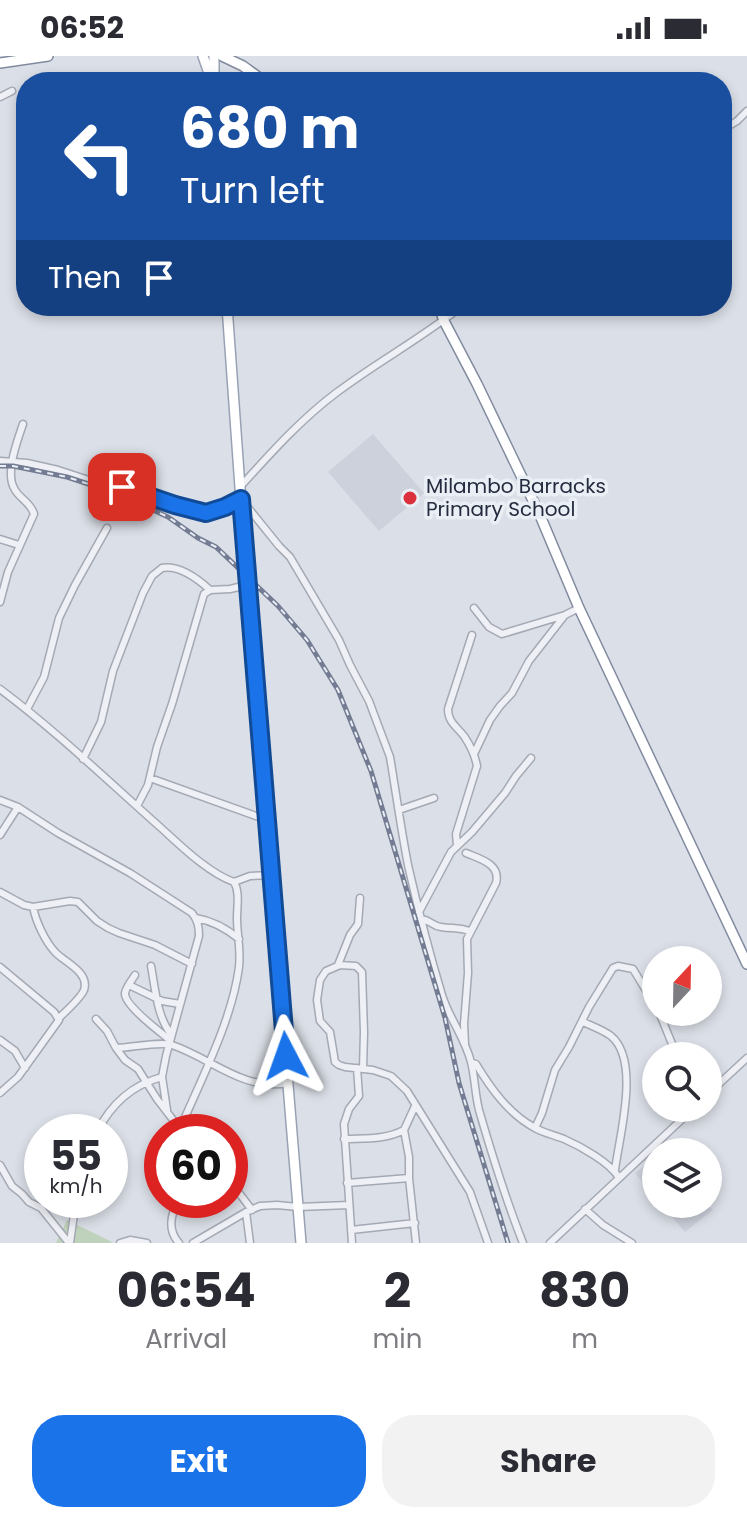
<!DOCTYPE html>
<style>
body{margin:0;font-family:Poppins,sans-serif;background:#f2f2f3;color:#2b2b33;height:100vh;display:flex;flex-direction:column;font-size:30px;white-space:nowrap}
*{box-sizing:border-box;margin:0}
p{font-size:26px;color:#7c7c81}
.icon{flex:none;width:44px;height:44px;fill:none;stroke:currentColor;stroke-width:2;stroke-linecap:round;stroke-linejoin:round}
.map{position:relative;height:1187px;overflow:hidden}
.side{display:flex;flex-direction:column;background:#fff;flex:1}
.side>*{flex:none}
.top-card{position:absolute;left:16px;top:16px;width:716px;height:244px;border-radius:32px;box-shadow:0 4px 12px #0003;background:#1a4fa0;color:#fff;overflow:hidden}
.needle{width:52px;rotate:22deg}
.buttons{position:absolute;left:642px;top:890px;display:grid;gap:16px}
.buttons a{display:grid;place-items:center;width:80px;height:80px;border-radius:50%;background:#fff;box-shadow:0 4px 12px #0003;font-size:40px}
.speed{position:absolute;left:24px;top:1058px;display:flex;gap:16px;font-size:40px;font-weight:700;text-align:center}
.speed>*{display:grid;place-content:center;width:104px;height:104px;border-radius:50%;background:#fff;box-shadow:0 4px 12px #0003;line-height:1}
.speed small{font-size:20px;font-weight:400}
.speed .limit{border:12px solid #d22;background:#fff;color:#111}
.pin{position:absolute;display:grid;place-items:center;width:68px;height:68px;color:#fff;margin:-34px;border-radius:16px;box-shadow:0 4px 12px #0006}
.me{position:absolute;width:88px;margin:-44px;rotate:356deg;stroke-linejoin:round;filter:drop-shadow(0 0 6px #0008)}
.turn{display:flex;align-items:center;gap:28px;height:168px;padding:0 32px;font-size:36px}
.turn .icon{width:104px;height:104px;stroke-width:2.5}
.turn b{display:block;font-size:56px;line-height:68px}
.then{display:flex;align-items:center;height:76px;padding:0 32px;background:#0003;gap:16px;font-size:30px}
.eta{display:flex;justify-content:space-evenly;align-items:center;height:136px;text-align:center}
.eta b{font-size:48px;font-weight:700;line-height:56px}
.action{display:flex;gap:16px;margin-top:auto;padding:16px 32px}
.action a{flex:1;height:92px;border-radius:32px;background:#1a73e8;color:#fff;font-size:32px;font-weight:700;line-height:92px;text-align:center}
.action a+a{background:#f2f2f3;color:#2b2b33}
.status{display:flex;justify-content:space-between;align-items:center;height:56px;padding:0 40px;background:#fff;direction:ltr}
.status svg{height:22px;fill:currentColor}
.map>svg:first-child{display:block}
.built{fill:#cdd1dc}
.green{fill:#bfd2bb}
.lines{fill:none;stroke-linecap:round;stroke-linejoin:round}
.minor-casing{stroke:#a4a9b4;stroke-width:9}
.primary-casing{stroke:#99a2b4;stroke-width:12}
.trunk-casing{stroke:#818a9f;stroke-width:12}
.minor{stroke:#eef0f5;stroke-width:6}
.primary{stroke:#fff;stroke-width:9}
.trunk{stroke:#fff;stroke-width:9}
.rail-casing{stroke:#737c92;stroke-width:5}
.rail{stroke:#eaeef5;stroke-width:2;stroke-dasharray:6;stroke-linecap:butt}
.route-casing{stroke:#114b97;stroke-width:20}
.route{stroke:#1a73e8;stroke-width:14}
.poi-dot{fill:#db313d;stroke:#eaeef5;stroke-width:3}
.labels{text-anchor:middle;stroke-width:7;stroke-linejoin:round;paint-order:stroke}
.poi-label{font-size:20px;fill:#242b3e;stroke:#eaeef5;text-anchor:start}
</style>
<div class="status"><b>06:52</b><svg viewBox="0 0 49 12"><path d="M0 12V9h3v3zM5 12V6h3v6zM10 12V3h3v9zM15 12V0h3v12zM26 1h20v11H26zM47 4h2v5h-2z"/></svg></div>
<div class="map">
<svg width="747" height="1187" viewBox="0 0 747 1187">
<rect width="100%" height="100%" fill="#dbdfe7"/>
<path class="built" d="M373,378L424,437L379,475L328,416Z
M656,1101V1142L635,1117Z
M661,1148H707L713,1154L685,1176Z"/>
<path class="green" d="M67,1164L112,1186L111,1187H56Z"/>
<g class="lines">
<g class="minor-casing">
<path id="minor" d="M0,41L12,35
M722,74L737,65L747,55
M0,405L27,407L58,414L101,428L129,432L175,449L206,457L225,451L241,443L279,490L290,501L339,584L350,609L369,645L390,701C396,737 401,773 408,809C418,853 429,896 442,939C449,962 465,982 471,1006C475,1022 475,1038 479,1054C492,1099 506,1144 523,1187
M240,431C270,398 300,364 336,337C377,306 422,282 462,250
M0,483L19,489
M0,546L8,516L34,458C30,445 19,443 14,432C5,416 18,383 23,368
M474,552L489,571L502,578L565,559
M0,633C56,675 107,724 160,771C180,789 208,817 234,826L250,820L272,819
M27,653L44,621L59,562L75,529L107,472
M474,698L490,664L500,650L512,637L529,605L565,559L579,552
M83,703L101,666L113,615L143,537L152,520L162,512C179,509 198,523 210,534
M150,722L267,764
M0,744L18,751L58,777L130,817L192,857C198,865 199,871 199,880L166,1000L162,1021L167,1054
M137,750L148,729L157,691L172,648L204,538L210,534L230,533L247,529
M399,754L434,742
M0,779L18,751
M457,789L456,778L477,710C475,699 470,689 464,680C456,670 448,666 448,653L472,579
M0,836L24,849L33,851L70,845L78,846L97,865L108,872L119,877L155,889L192,908
M33,851C36,866 45,885 55,896C64,906 90,916 84,934C81,942 65,956 59,962
M419,856L451,796L472,776L505,737L516,720L531,702
M196,862C213,865 226,872 239,883
M421,863C431,864 432,870 441,871C453,873 457,871 470,875
M338,909L350,879L358,868L360,842
M151,910C155,931 157,961 171,978
M0,911L54,956L59,964L18,1021L0,1037
M135,919C132,924 126,931 125,937C124,949 160,976 170,984
M129,929L162,945L180,948
M659,956L677,1000
M96,963L107,975L116,992C131,992 159,985 172,989C213,1003 242,1035 288,1027
M583,966C592,970 603,974 611,980C641,1005 619,1081 615,1114
M0,984L15,995L25,1012
M465,988L464,968L468,917L467,883L496,827C501,808 480,803 466,797
M116,992L125,1004L138,1013L157,1043L180,1073
M472,1007L476,1008C491,1033 509,1058 535,1072C544,1077 554,1079 564,1083C580,1090 611,1107 619,1122
M363,1013L364,976L362,916L356,910L340,909L326,915L320,924L317,944L320,965L330,976L335,1006L339,1009L345,1011L373,1014L391,1020L407,1035L470,1136L488,1187
M708,1038L747,1002
M535,1072L542,1057L555,1014L569,991L589,951L613,912L618,910L633,913L656,951
M180,1073C201,1023 232,965 239,911C241,894 237,879 237,862C237,850 240,836 234,826
M404,1074L409,1101V1122L416,1187
M97,1076C111,1048 132,1029 162,1021
M344,1083C365,1082 385,1084 404,1074L415,1050
M0,1109L12,1130L22,1138L29,1146L41,1152L69,1187
M347,1127L409,1122
M230,1131L239,1137L252,1154
M178,1144C171,1159 167,1174 179,1187
M585,1153L603,1169L632,1187
M246,1156L250,1187
M351,1174L415,1167
M70,1187L76,1144
M120,1187L130,1184L147,1187
M193,1187L246,1156L260,1150L277,1149L298,1151L349,1149
M352,1187L344,1068L349,1053L359,1040L357,1012
M550,1187L694,1052"/>
</g>
<g class="primary-casing">
<path id="primary" d="M203,0L212,26
M214,25V0
M227,250L247,529L301,1187"/>
</g>
<g class="trunk-casing">
<path id="trunk" d="M222,0L243,10L265,26
M0,7L48,0
M439,250L444,265L477,328L539,457L579,552L747,908"/>
</g>
<use href="#minor" class="minor"/>
<use href="#primary" class="primary"/>
<use href="#trunk" class="trunk"/>
<g class="rail-casing">
<path id="rail" d="M0,410H13L67,421L119,438L168,461L198,482L216,491L278,550L307,584L338,634L371,715L445,962L459,1027L508,1187"/>
</g>
<use href="#rail" class="rail"/>
</g>
<g class="lines">
<g class="route-casing">
<path id="route" d="M122,431L175,449L206,457L225,451L241,443L286,1000"/>
</g>
<use href="#route" class="route"/>
</g>
<circle class="poi-dot" cx="410" cy="442" r="8"/>
<g class="labels">
<g class="poi-label">
<text x="426" y="437">Milambo Barracks<tspan x="426" dy="23">Primary School</tspan></text>
</g>
</g>
</svg>
<div class="buttons">
<a><svg class="needle" viewBox="-14 -14 28 28"><path d="M0-13l5 13h-10z" fill="#e53935"/><path d="M0 13l5-13h-10z" fill="#7c7c81"/></svg></a>
<a><svg class="icon" aria-label="search" viewBox="0 0 24 24"><circle cx="10" cy="10" r="6"/><path d="M15 15l6 6"/></svg></a>
<a><svg class="icon" aria-label="layers" viewBox="0 0 24 24"><path d="M12 4l9 5-9 5-9-5zM3 14l9 5 9-5"/></svg></a>
</div>
<div class="speed"><div>55<small>km/h</small></div><div class="limit">60</div></div>
<div class="pin" style="left:122px;top:431px;background:#d93025"><svg class="icon" aria-label="arrive" viewBox="0 0 24 24"><path d="M6 21V4h12l-3 4 3 4H6"/></svg></div>
<svg class="me" style="left:286px;top:1000px" viewBox="-20 -20 40 40"><path d="M0-17L14 15 0 8-14 15z" fill="#1a73e8" stroke="#fff" stroke-width="4"/></svg>
<div class="top-card">
<div class="turn"><svg class="icon" aria-label="left" viewBox="0 0 24 24"><path d="M17 20v-9H6M10 6l-5 5 5 5"/></svg><div><b>680 m</b>Turn left</div></div>
<div class="then">Then<svg class="icon" aria-label="arrive" viewBox="0 0 24 24"><path d="M6 21V4h12l-3 4 3 4H6"/></svg></div>
</div>
</div>
<section class="side">
<div class="eta">
<div><b>06:54</b><p>Arrival</p></div>
<div><b>2</b><p>min</p></div>
<div><b>830</b><p>m</p></div>
</div>
<div class="action"><a>Exit</a><a>Share</a></div>
</section>
